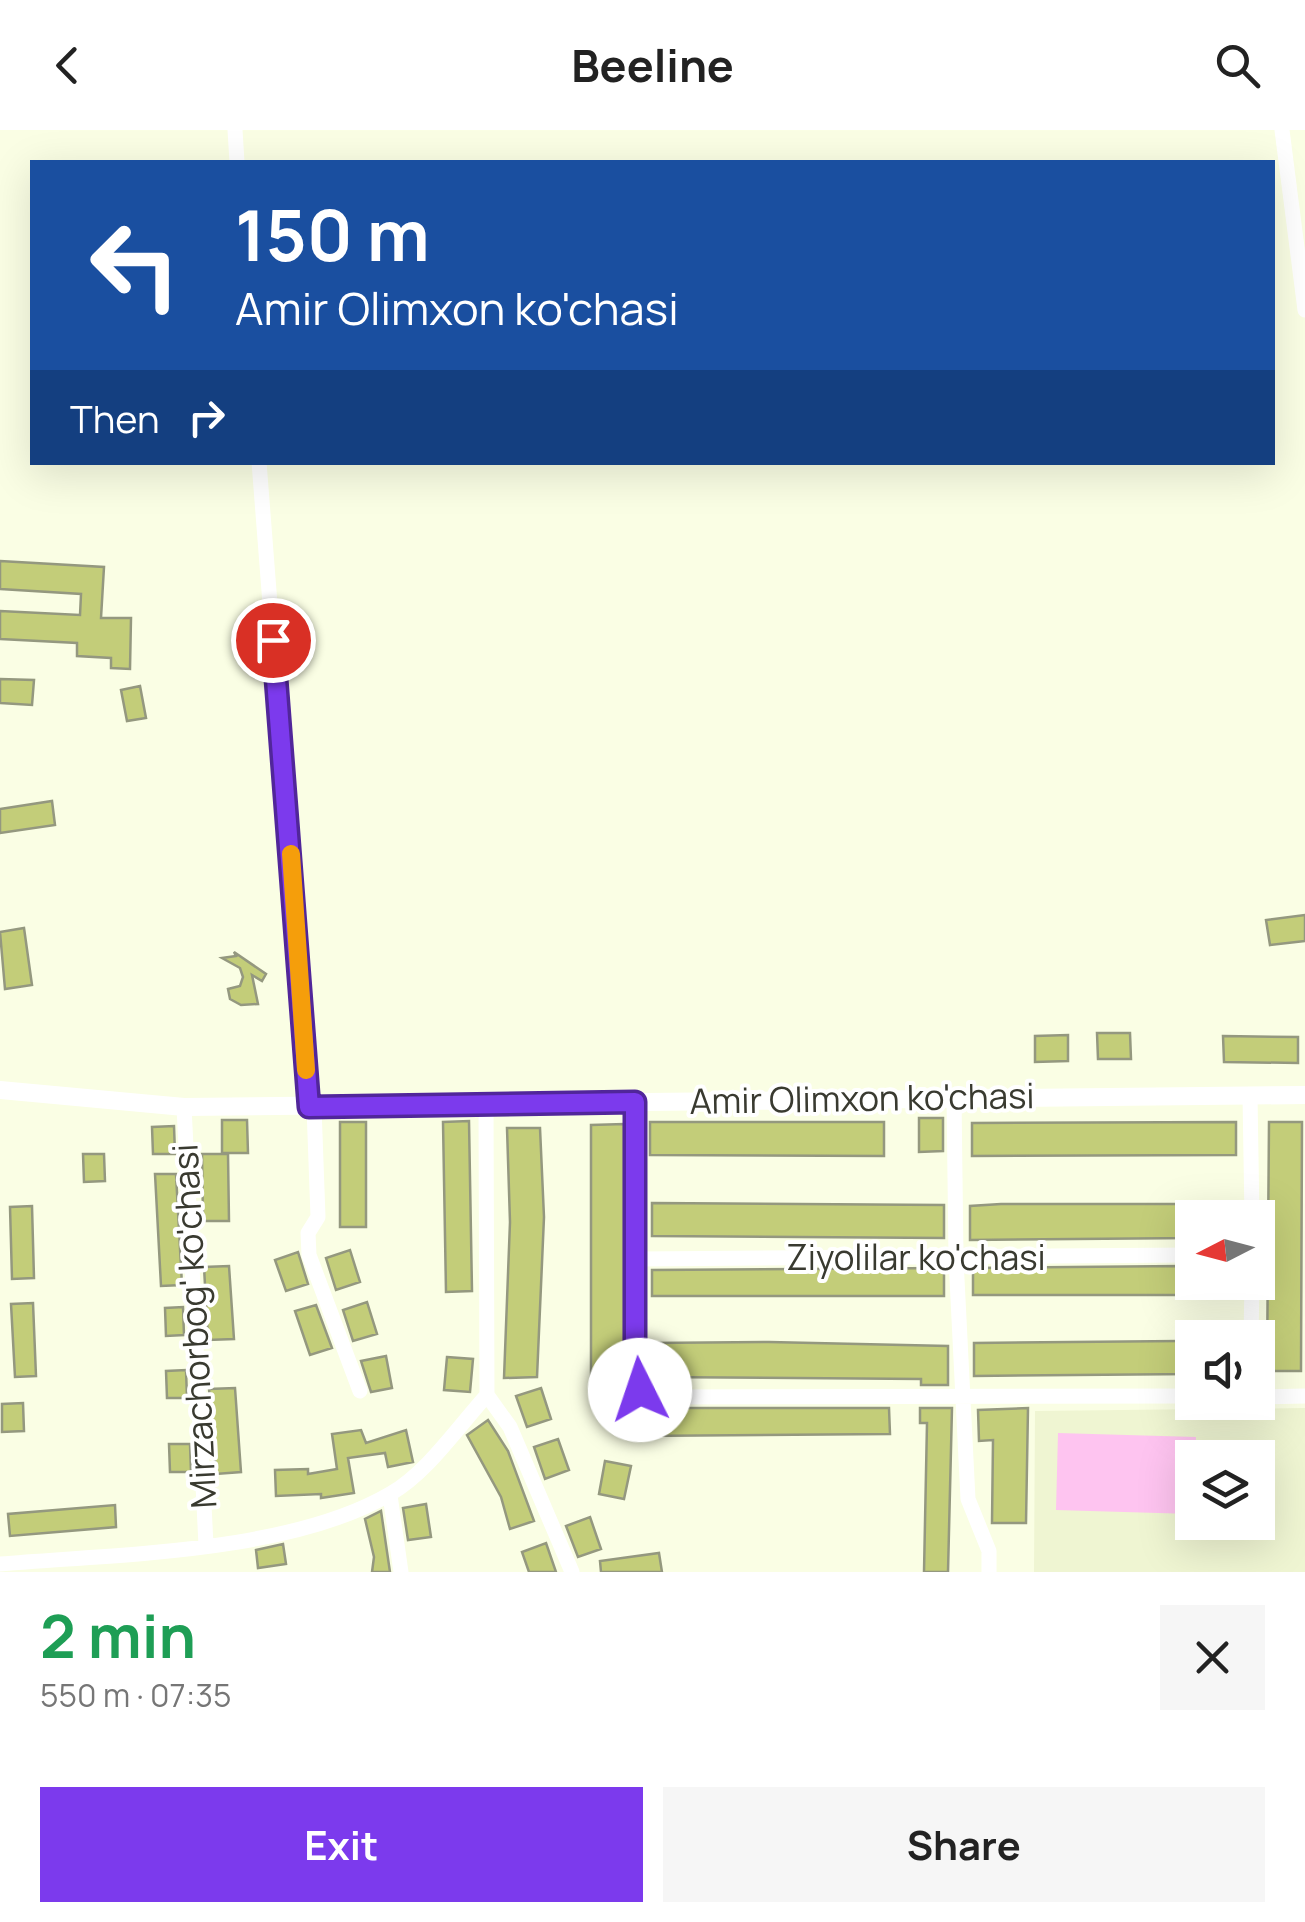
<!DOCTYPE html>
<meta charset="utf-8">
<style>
body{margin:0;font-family:Manrope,sans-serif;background:#f6f6f6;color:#222;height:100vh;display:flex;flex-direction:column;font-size:38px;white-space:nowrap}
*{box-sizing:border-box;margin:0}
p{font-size:32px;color:#767676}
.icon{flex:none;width:55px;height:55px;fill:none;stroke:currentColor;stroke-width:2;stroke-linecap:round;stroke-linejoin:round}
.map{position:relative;height:1442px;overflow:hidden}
.panel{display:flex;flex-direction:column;background:#fff;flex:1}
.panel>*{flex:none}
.top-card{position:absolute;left:30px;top:30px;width:1245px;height:305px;border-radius:0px;box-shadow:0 10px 40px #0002;background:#1a4fa0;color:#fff;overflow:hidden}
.needle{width:65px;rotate:264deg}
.buttons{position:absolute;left:1175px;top:1070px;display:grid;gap:20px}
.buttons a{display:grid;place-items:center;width:100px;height:100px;border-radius:0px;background:#fff;box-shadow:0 10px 40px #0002;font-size:50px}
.pin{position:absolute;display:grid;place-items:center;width:85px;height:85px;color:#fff;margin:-42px;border:5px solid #fff;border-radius:50%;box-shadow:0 2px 10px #0007}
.me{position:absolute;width:110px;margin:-55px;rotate:356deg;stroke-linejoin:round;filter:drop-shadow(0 0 8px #0008)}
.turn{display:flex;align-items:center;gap:35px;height:210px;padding:0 40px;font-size:45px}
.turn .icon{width:130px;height:130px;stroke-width:2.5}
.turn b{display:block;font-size:70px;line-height:85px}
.then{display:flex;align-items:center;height:95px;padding:0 40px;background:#0003;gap:20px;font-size:38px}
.round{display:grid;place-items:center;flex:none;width:105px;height:105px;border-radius:0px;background:#f6f6f6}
.overview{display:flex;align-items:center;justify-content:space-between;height:170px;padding:0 40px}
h1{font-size:60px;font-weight:700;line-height:75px;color:#1e9e55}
.button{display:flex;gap:20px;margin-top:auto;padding:20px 40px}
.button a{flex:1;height:115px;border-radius:0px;background:#7c3aed;color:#fff;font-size:40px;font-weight:700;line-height:115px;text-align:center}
.button a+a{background:#f6f6f6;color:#222}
header{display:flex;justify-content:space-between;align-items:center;height:130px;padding:0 40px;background:#fff;font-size:45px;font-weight:700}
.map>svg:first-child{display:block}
.built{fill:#eff5d2;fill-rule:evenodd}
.green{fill:#fec4f0}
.building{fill:#c3cd79;stroke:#94987f;stroke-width:2.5}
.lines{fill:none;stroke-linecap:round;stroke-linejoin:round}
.minor{stroke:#fff;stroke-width:15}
.tertiary{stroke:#fff;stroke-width:18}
.route-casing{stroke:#51269a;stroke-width:25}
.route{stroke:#7c3aed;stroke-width:18}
.slow{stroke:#f59e0b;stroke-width:18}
.labels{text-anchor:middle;stroke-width:8;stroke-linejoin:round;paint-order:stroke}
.street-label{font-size:35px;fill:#393a30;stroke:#fff}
</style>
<header><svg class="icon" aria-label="back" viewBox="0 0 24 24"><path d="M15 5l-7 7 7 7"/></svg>Beeline<svg class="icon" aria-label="search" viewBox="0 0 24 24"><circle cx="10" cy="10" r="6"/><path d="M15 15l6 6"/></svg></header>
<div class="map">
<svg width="1305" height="1442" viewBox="0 0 1305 1442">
<rect width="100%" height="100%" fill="#fafee4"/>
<path class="built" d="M1305,1278V1442H1034L1035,1281ZM1192,1328H1258V1392H1192Z"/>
<path class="green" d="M1058,1303L1196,1307L1192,1384L1056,1380Z"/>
<path class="building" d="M0,431L104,437L101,488H131L130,539L111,538V528L77,526V513L0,509V481L80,485L81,464L0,459Z
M0,549L34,550L32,575L0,573Z
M140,556L146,588L127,591L121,560Z
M52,671L55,695L0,703V679Z
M1305,785V811L1270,815L1266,790Z
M24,798L32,855L5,859L0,802Z
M234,822L266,844L262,851L252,845L258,874L241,875L230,869L228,859L240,856L243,847L240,838L222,828L236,826Z
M1097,903H1130L1131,929H1098Z
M1068,905V931L1035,932V906Z
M1223,906L1298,907V933L1224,932Z
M919,988H943V1021L919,1022Z
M222,990H247L248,1023H222Z
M469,991L472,1161L446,1162L443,992Z
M340,992H366V1097H340Z
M650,992H884V1026L650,1025Z
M1236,992V1025L972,1026V993Z
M1269,992H1302L1301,1241H1267Z
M624,994V1246L591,1247V995Z
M174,996L175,1024H153L152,997Z
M507,998H540L544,1087L537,1247L504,1248L510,1092Z
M83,1024H104L105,1051L84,1052Z
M202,1024H228L229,1091H203Z
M155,1044H176L182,1155L161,1156Z
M652,1073L944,1075V1108L652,1106Z
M1001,1074H1240V1088H1192V1108L970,1110V1076Z
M32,1076L34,1148L12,1149L10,1077Z
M350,1120L360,1152L336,1160L326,1128Z
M298,1122L308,1154L286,1161L275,1130Z
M229,1136L234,1209L208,1210L204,1137Z
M1180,1136V1165H973V1138Z
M944,1138V1166H652V1140Z
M367,1172L377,1204L353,1211L343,1180Z
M33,1173L36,1246L15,1247L11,1174Z
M316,1175L332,1218L310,1225L295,1181Z
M183,1177L184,1205L166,1206L165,1178Z
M1180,1211H1192V1244L974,1246V1213Z
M769,1212L948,1216V1255H921V1249L651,1247V1213Z
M386,1226L392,1258L371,1262L361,1231Z
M447,1227L473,1229L470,1262L444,1260Z
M186,1240L187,1268H167L166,1241Z
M235,1258L241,1342L216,1344L209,1259Z
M541,1258L551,1289L527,1297L516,1266Z
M23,1273L24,1301L2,1302V1274Z
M636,1273L652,1278H889L890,1304L637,1306Z
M920,1278H952L948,1442H924L927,1293H920Z
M1028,1278L1026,1393H992L993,1310L979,1311L978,1280Z
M488,1290L508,1321L534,1391L510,1399L501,1367L467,1305Z
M361,1300L366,1313L406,1300L413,1332L388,1337L385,1323L348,1328L354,1363L321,1368V1364L276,1366L275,1340L308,1339V1344L337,1339L332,1304Z
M558,1309L569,1340L545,1349L534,1317Z
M169,1314H190L191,1342H170Z
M605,1331L631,1336L624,1369L599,1364Z
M426,1374L431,1407L408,1410L403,1378Z
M115,1375L116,1397L10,1406L8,1384Z
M381,1381L390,1442H372L374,1427L365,1389Z
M590,1387L601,1419L578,1427L566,1396Z
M546,1413L556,1442H529L522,1422Z
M283,1414L286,1434L258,1438L256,1420Z
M659,1423L662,1442H601L600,1431Z"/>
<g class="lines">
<path class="minor" d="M235,0L237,32
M1282,0L1305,180
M259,332L309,977
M954,966L956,1129L968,1369L989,1421V1442
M1250,966L1252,1088
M635,973L639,1129L635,1243L640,1260L652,1267L1192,1266
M486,975L487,1265L510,1297L572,1442
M184,977L206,1415
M314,977L318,1087L308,1103L309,1125L360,1261
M639,1129L1192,1125
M1251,1208L1252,1152
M1258,1267L1305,1266
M390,1365L401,1442
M0,1434C116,1424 289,1423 390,1364C427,1343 458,1297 487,1265"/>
<path class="tertiary" d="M0,960L184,977L1305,965"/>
</g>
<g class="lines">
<g class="route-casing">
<path id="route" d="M273,510L309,977L635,972V1243L640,1260"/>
</g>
<use href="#route" class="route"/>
<path class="slow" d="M291,724L306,940"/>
</g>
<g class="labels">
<g class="street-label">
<text transform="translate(862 969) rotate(-1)" y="12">Amir Olimxon ko'chasi</text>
<text x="916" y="1140">Ziyolilar ko'chasi</text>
<text transform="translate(195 1196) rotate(-93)" y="12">Mirzachorbog' ko'chasi</text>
</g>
</g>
</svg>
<div class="buttons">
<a><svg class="needle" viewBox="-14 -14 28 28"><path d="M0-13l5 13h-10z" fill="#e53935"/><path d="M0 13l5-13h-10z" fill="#767676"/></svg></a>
<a><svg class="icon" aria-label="sound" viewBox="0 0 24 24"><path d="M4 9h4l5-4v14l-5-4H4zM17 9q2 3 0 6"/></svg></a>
<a><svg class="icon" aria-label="layers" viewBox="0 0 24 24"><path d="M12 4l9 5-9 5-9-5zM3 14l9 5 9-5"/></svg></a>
</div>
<div class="pin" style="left:273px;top:510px;background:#d93025"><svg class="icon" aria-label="arrive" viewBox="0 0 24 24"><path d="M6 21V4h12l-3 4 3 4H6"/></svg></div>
<svg class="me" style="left:640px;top:1260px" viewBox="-20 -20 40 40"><circle r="19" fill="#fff"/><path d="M0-13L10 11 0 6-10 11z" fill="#7c3aed"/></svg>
<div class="top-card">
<div class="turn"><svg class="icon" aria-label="left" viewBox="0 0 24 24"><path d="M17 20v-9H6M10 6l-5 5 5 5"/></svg><div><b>150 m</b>Amir Olimxon ko'chasi</div></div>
<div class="then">Then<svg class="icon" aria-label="right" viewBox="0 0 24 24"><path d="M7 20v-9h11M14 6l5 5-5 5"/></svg></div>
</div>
</div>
<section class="panel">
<div class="overview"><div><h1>2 min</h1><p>550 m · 07:35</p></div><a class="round"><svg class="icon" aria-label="close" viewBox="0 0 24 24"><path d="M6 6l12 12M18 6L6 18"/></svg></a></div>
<div class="button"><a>Exit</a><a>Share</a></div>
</section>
